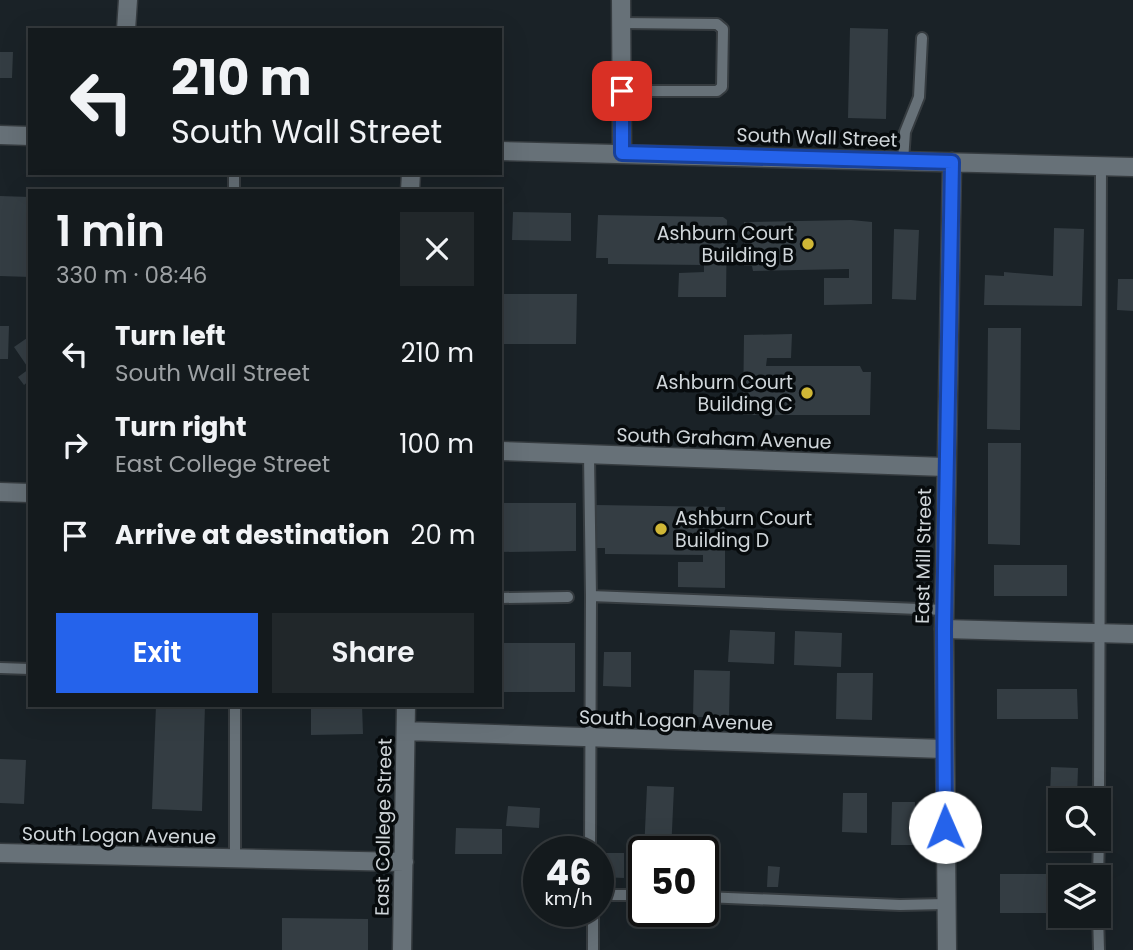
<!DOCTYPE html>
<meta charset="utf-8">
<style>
body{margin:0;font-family:Poppins,sans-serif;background:#21272a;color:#f1f3f6;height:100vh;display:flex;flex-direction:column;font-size:26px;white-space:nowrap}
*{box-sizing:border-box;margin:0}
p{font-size:23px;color:#9da1a4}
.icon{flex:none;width:38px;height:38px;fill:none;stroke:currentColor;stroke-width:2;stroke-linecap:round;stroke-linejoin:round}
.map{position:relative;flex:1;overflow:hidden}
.panel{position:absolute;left:28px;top:189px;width:474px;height:518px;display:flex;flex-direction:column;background:#141a1d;border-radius:0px;box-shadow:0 7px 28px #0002,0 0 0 2px #33383b}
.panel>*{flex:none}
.hud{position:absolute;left:28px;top:28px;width:474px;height:147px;border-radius:0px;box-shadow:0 7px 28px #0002,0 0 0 2px #33383b;background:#141a1d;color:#f1f3f6;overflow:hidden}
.tools{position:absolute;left:1048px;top:788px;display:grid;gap:14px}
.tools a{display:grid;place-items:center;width:63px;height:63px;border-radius:0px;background:#141a1d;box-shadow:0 7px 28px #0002,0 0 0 2px #33383b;font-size:35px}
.speed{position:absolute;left:523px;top:836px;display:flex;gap:14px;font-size:35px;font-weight:700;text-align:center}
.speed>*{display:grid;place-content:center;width:91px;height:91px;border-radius:50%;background:#141a1d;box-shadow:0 7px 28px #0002,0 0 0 2px #33383b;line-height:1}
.speed small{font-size:18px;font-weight:400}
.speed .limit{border:4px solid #111;border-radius:10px;background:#fff;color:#111}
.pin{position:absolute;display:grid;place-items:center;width:60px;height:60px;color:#fff;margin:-30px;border-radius:14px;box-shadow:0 4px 10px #0006}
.me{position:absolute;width:77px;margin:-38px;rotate:359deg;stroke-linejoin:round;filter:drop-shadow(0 0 5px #0008)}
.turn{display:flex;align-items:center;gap:24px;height:147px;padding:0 28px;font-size:32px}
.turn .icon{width:91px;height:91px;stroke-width:2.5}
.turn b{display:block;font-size:49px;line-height:60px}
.round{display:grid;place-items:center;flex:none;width:74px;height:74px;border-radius:0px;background:#21272a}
.overview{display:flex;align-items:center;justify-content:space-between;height:119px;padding:0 28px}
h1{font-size:42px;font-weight:600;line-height:52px}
.primary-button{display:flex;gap:14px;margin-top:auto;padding:14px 28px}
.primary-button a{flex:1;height:80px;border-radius:0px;background:#2563eb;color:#fff;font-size:28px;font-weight:600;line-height:80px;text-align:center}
.primary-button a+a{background:#21272a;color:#f1f3f6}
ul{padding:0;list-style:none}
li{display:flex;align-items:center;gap:21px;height:91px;padding:0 28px}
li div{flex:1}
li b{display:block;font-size:26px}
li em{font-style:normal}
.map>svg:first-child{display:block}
.building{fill:#343d43}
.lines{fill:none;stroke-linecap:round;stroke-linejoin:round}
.lane-casing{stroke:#363c40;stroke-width:14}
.street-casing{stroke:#363c40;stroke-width:21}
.secondary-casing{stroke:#363c40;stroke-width:21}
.lane{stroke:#677178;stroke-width:10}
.street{stroke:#677178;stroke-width:18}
.secondary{stroke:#677178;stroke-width:18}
.route-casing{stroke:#184099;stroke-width:18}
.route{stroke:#2563eb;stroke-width:12}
.poi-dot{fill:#d0b736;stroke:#070b0d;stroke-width:2.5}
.labels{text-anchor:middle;stroke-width:7;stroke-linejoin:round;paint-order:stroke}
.street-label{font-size:19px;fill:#d0d6da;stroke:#070b0d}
.poi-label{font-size:19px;fill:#d0d6da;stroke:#070b0d;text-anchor:end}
</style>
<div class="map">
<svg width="1133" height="950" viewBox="0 0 1133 950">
<rect width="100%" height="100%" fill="#1a2227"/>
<path class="building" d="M850,28L888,29L886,119L848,118Z
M0,52H13L12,78H0Z
M0,196L30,197V277L0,276Z
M513,212L571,213V241L512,240Z
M598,215L723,217L727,220L726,297H678L679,273L704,272V265L608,264V258H596Z
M851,220L872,222V304L824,305V278H849V269L753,271L752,266H744V222Z
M1054,228L1084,229L1082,306L984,305L985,275L1004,276V272L1053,276Z
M894,229L919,230L916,300L892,299Z
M1118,279H1133V311L1117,310Z
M500,294H577L576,344H500Z
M0,326H9L8,359H0Z
M988,328H1021L1020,430L987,429Z
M792,334L791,358H767L766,366H860L863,372H871L870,415H743L744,335Z
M30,336V380L24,385L18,377L29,369L14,347Z
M988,443H1021L1020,545L988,544Z
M500,503H576V551L500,552Z
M596,505L725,507V588L678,587V562H703V555L605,554V548H596Z
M994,565H1067V596H994Z
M730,630L775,632L774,664L728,662Z
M795,631L842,633L841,667L794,665Z
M500,643H575V692H500Z
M604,652H631V687L603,686Z
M694,670L730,671L729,717H693Z
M837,673H873L872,720L836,719Z
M997,689H1077L1078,719H997Z
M156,705H205L202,811L152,809Z
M311,705H362L363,734L311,735Z
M0,759L26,760L24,804L0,803Z
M1051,767L1078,768L1077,797L1050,796Z
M647,786L674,787L671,852H644Z
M843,793H867V833L842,832Z
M892,802H915L914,845H891Z
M508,806L540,808L539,828L506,826Z
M456,828L502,829V854H455Z
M601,853H624V878L600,877Z
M768,866L780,867L778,887H767Z
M1000,874H1060L1059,913H1000Z
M282,918L368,919V950H282Z"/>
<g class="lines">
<g class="lane-casing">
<path id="lane" d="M621,23L717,24L723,29L722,87L717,91H622
M903,161L905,132L919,97L922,38
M234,173V191
M589,455L591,596
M500,598L568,597
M0,668L30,669
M235,705V859
M1099,800L1101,166
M590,852L591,596L944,610
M1098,877L1099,838
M598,895H644
M704,897L900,905L946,904
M1098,915L1099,950
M593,950V912"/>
</g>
<g class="street-casing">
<path id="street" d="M126,30L128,0
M410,191L411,173
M500,451L945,467
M0,492L30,493
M944,629L1133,634
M406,731L944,749
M0,853L404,862
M402,950L406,705"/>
</g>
<g class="secondary-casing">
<path id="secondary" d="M621,0L622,153
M0,135L30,136
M500,151L1133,167
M947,950L944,629L952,162"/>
</g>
<use href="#lane" class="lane"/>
<use href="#street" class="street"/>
<use href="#secondary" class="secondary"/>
</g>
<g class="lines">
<g class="route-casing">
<path id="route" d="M622,91V153L952,162L944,629L945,827"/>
</g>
<use href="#route" class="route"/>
</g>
<g class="poi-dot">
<circle cx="808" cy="244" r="7"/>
<circle cx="807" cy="393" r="7"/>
<circle cx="661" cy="529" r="7"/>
</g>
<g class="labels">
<g class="street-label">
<text transform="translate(817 137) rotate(2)" y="7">South Wall Street</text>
<text transform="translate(724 438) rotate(2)" y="7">South Graham Avenue</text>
<text transform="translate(923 556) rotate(-89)" y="7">East Mill Street</text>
<text transform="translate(676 720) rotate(2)" y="7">South Logan Avenue</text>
<text transform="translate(383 827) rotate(-89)" y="7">East College Street</text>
<text transform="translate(119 835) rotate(1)" y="7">South Logan Avenue</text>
</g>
<g class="poi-label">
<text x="794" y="240">Ashburn Court<tspan x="794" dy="22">Building B</tspan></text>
<text x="793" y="389">Ashburn Court<tspan x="793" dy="22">Building C</tspan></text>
<text x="675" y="525" text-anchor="start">Ashburn Court<tspan x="675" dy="22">Building D</tspan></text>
</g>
</g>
</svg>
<div class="tools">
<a><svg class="icon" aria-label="search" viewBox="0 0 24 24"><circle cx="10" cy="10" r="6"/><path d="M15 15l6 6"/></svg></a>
<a><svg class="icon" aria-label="layers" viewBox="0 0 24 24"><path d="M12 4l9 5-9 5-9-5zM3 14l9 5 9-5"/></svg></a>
</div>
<div class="speed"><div>46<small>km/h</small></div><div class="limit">50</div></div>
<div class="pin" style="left:622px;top:91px;background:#d93025"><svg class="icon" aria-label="arrive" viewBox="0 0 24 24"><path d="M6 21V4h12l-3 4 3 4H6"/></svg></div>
<svg class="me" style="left:945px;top:827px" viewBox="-20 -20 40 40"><circle r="19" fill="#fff"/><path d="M0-13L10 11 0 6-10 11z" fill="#2563eb"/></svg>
<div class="hud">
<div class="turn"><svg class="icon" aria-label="left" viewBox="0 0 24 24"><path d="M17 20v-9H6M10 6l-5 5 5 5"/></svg><div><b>210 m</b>South Wall Street</div></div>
</div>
<section class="panel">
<div class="overview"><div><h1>1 min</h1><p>330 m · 08:46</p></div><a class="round"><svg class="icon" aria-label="close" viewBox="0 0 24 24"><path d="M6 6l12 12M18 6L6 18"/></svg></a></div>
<ul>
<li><svg class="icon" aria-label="left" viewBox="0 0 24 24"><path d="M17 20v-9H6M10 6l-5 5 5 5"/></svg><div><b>Turn left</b><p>South Wall Street</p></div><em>210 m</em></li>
<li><svg class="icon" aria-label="right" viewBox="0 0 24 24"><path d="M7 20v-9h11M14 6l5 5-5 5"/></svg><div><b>Turn right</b><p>East College Street</p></div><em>100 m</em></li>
<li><svg class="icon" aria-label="arrive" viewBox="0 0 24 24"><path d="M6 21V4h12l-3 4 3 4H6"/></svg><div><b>Arrive at destination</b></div><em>20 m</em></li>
</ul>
<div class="primary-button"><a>Exit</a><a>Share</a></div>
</section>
</div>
